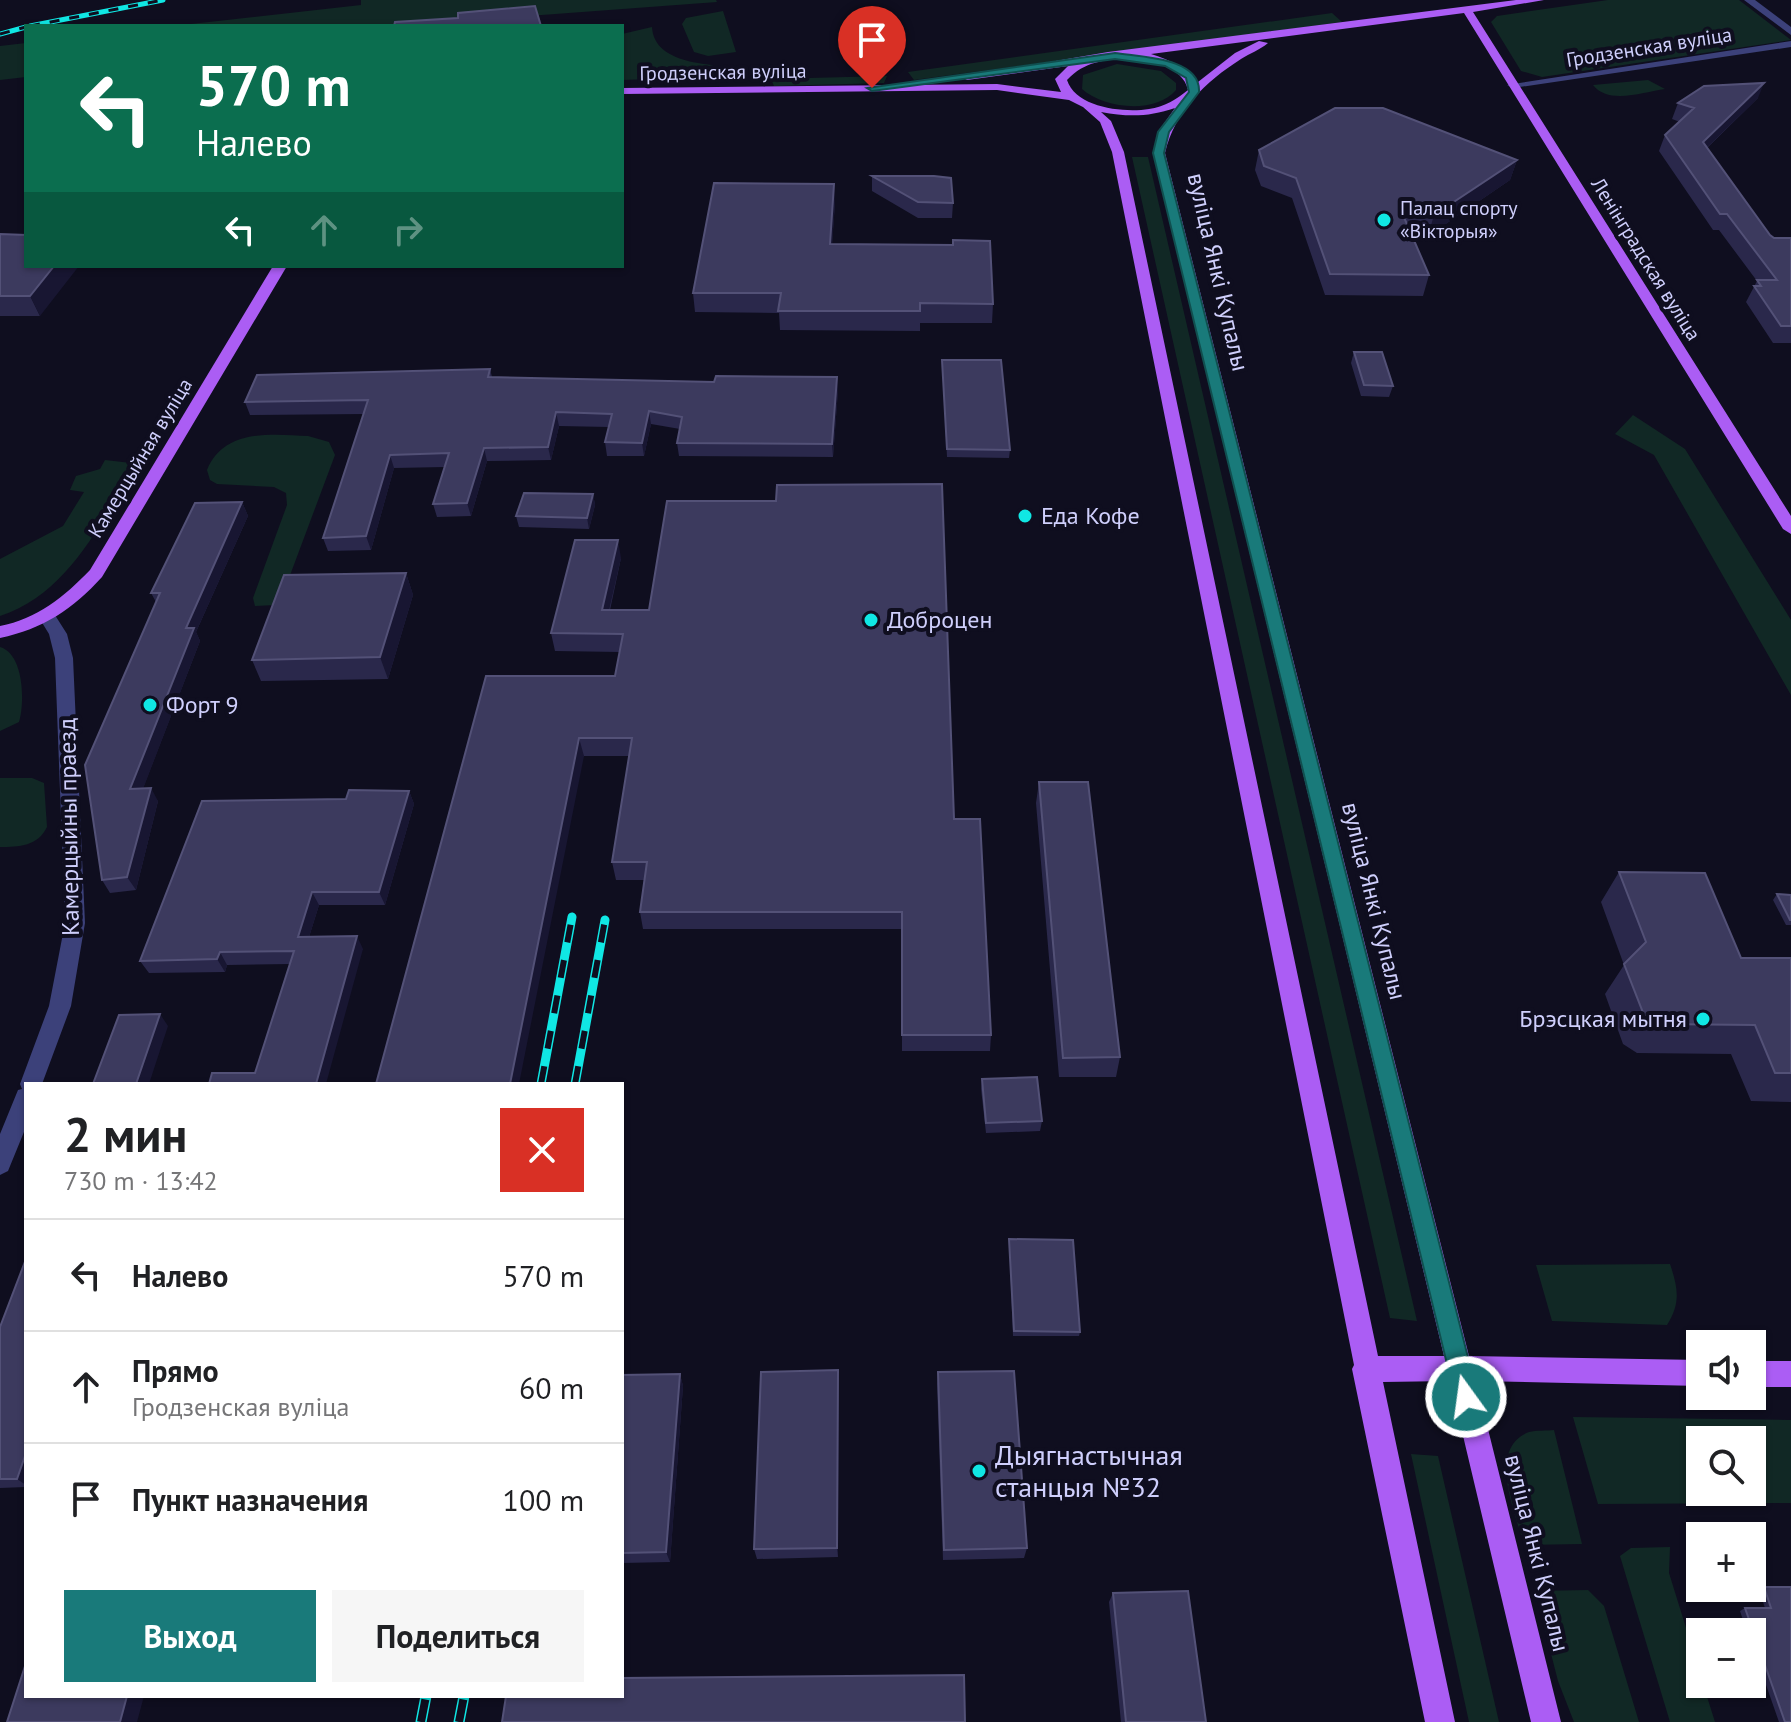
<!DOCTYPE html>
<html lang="ru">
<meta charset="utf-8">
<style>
body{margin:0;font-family:"PT Sans",sans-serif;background:#f6f6f6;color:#202124;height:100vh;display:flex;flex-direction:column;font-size:30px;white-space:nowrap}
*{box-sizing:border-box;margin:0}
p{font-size:26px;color:#757577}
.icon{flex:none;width:44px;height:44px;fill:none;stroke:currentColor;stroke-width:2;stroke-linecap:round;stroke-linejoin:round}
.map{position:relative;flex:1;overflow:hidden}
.panel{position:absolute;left:24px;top:1082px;width:600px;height:616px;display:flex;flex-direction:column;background:#fff;border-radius:0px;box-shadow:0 2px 6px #0004}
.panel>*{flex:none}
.guide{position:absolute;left:24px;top:24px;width:600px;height:244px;border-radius:0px;box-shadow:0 2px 6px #0004;background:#0b6e4f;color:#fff;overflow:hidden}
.tools{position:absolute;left:1686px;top:1330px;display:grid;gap:16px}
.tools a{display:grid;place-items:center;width:80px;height:80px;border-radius:0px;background:#fff;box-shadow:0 2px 6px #0004;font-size:40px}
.pin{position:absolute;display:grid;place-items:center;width:68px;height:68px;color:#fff;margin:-82px -34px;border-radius:50% 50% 50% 0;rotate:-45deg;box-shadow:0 0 8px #0007}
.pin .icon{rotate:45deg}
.me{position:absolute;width:88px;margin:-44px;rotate:346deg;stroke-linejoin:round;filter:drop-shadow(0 0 6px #0008)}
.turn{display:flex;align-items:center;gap:28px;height:168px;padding:0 40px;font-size:36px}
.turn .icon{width:104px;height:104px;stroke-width:2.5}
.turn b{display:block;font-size:56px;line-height:68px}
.lanes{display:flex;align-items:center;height:76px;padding:0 40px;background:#0003;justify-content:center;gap:40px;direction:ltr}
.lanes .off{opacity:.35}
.round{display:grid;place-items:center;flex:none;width:84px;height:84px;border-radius:0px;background:#f6f6f6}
.overview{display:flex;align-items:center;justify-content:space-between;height:136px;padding:0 40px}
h1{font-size:48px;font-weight:700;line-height:60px}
.button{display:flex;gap:16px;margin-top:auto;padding:16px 40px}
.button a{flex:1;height:92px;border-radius:0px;background:#197a7a;color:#fff;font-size:32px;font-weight:700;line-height:92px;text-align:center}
.button a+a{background:#f6f6f6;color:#202124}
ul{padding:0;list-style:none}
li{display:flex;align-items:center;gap:24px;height:112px;padding:0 40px;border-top:2px solid #e0e0e0}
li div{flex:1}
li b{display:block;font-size:30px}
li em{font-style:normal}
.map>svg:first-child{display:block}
.green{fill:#112825;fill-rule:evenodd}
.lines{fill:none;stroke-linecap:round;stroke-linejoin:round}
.minor{fill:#3c417a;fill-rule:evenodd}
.major{fill:#ab5df4;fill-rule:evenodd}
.rail-far2-casing{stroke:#10e7e4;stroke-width:5}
.rail-far1-casing{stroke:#10e7e4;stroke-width:9}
.rail-casing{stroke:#10e7e4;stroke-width:11}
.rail-far2{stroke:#0f0e1f;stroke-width:3;stroke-dasharray:10;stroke-linecap:butt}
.rail-far1{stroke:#0f0e1f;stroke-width:6;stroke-dasharray:18;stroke-linecap:butt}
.rail{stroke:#0f0e1f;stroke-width:8;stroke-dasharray:23;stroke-linecap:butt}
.wall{fill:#2a284b}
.shaded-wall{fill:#181632}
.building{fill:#3c3a5e;stroke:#535177;stroke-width:2}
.route{fill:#197a7a;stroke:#104f4f;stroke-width:2}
.poi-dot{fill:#10e7e4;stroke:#0f0e1f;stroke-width:3}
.labels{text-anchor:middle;stroke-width:8;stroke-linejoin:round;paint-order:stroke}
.far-street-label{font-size:20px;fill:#cfcffc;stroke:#0f0e1f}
.far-poi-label{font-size:20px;fill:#cfcffc;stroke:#0f0e1f;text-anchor:start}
.street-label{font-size:24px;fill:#cfcffc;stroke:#0f0e1f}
.poi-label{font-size:24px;fill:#cfcffc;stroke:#0f0e1f;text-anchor:start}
.near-poi-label{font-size:28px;fill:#cfcffc;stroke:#0f0e1f;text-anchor:start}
</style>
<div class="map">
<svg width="1791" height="1722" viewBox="0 0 1791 1722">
<rect width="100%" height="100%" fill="#0f0e1f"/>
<path class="green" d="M361,0H716L717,2L395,26H173L361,5Z
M1608,0H1739L1791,40L1542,77L1521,71L1491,22L1497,16Z
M723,11L736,52L708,56L694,52L682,24L686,18Z
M1332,13L1342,22L914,80L908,72Z
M652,27C654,65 712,65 741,67L742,76L622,80V34Z
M26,43V77L0,80V46Z
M1117,64L1161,71L1176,83V90C1155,115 1103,108 1082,89L1083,75Z
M887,76L884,83L774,86L771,79Z
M1648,80L1665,89C1644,92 1608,105 1593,85Z
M1132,157H1148L1417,1321L1390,1318Z
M1633,415L1685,449L1791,620V695L1654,455L1615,434Z
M308,436L329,442L335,455L283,594L275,605L255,606L253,598L287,505L286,493L274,487L217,484L210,480L207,470C224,429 270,434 308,436Z
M105,460L131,463L133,472C97,528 67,594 0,616V559L63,526L84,492L70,490L76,476L100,469Z
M0,647C24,654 25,702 19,722L0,731Z
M0,778H32L44,783L47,827C38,846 19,847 0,847Z
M1670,1264C1678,1288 1681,1303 1667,1325L1552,1321L1536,1265Z
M1573,1417L1791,1420V1503L1598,1504ZM1700,1440H1752V1492H1700Z
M1554,1430L1582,1544L1524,1545C1516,1514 1486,1449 1529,1432C1536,1430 1547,1431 1554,1430Z
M1411,1454L1438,1456L1499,1722H1469Z
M1670,1547L1669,1573L1700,1673V1684H1703L1715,1722H1670L1620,1556L1631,1548Z
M1588,1590L1604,1606L1639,1722H1574L1558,1681L1535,1591Z"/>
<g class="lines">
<path class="minor" d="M1744,0H1755L1791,27V35Z
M1791,41V47L1513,88L1507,85Z
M47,610L53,612L67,634L73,658L85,923L71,1006L42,1084H26V1127L8,1171L0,1175V1134L18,1090L22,1089L20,1084L49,1006L65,923L55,658L49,634L38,616Z"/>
<path class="major" d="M1516,0H1544L1473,12L1791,516V534L1783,529L1464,13L1151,54C1170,60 1184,67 1198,82L1235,53L1259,41L1268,43C1260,50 1250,53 1241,59C1205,82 1175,111 1165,153L1469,1356L1700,1360V1386L1476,1381L1561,1722H1531L1450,1381L1383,1382L1455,1722H1425L1352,1369L1354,1365L1112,152L1100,122L1083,107L1069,100L997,90L622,94V88L997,84L1061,92L1055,79L1068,66L967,80L961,77L1108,52ZM1129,58C1150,61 1183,66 1188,90C1177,99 1164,107 1149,109C1124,113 1076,108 1067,80C1085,61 1104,60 1129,58ZM1175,108L1158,132L1153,153L1444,1356H1378L1124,152L1111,121L1101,112C1128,117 1149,117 1175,108Z
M273,266H287L102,577C73,609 43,629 0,638V626C37,619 64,597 90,570Z
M1752,1361H1791V1387H1752Z"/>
<g class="rail-far2-casing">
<path id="rail-far2" d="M30,26L163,0
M0,34L26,27"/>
</g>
<g class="rail-far1-casing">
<path id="rail-far1" d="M541,1084L572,917
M575,1084L605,920"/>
</g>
<g class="rail-casing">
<path id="rail" d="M421,1722L426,1696
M459,1722L464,1696"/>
</g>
<use href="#rail-far2" class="rail-far2"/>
<use href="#rail-far1" class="rail-far1"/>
<use href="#rail" class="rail"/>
</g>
<path class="wall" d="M1758,98L1707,148L1770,235L1774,238H1791V343H1773L1746,302L1757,281L1719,230H1713L1659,151L1665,135L1680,122L1672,119L1678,103Z
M1259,150L1517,160L1510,180L1428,236H1412L1429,275L1423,296L1325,295L1292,198L1261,186L1255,170Z
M872,176L953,203L952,218H918L872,191Z
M835,202L832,244L993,304L992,323H920V331L780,330L779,313L695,312L693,293Z
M0,234L40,316H0Z
M1354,352L1393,386L1389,397L1361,396L1351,363Z
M942,360L1010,450L1009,458L947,457Z
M490,369L492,377L838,390L833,457L679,456L677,443L680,429L651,424L644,456H607L605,442L609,427L559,426L551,460L487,461L471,516L437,517L433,504L445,467L394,468L371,550L328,551L323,538L364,414L250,415L245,402Z
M593,494L595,505L589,529L519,527L516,516Z
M242,502L248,516L196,632L200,641L143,788L158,801L136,890L110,893L102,880L156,602L151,593Z
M621,558L610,610L954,819L991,1035L990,1051H902V929H643L640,912L644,880H616L612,862L629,756H584L376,1084L615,676L620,652L555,651L551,633Z
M406,573L413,595L388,679L261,681L252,660Z
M1039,782L1120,1057L1116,1077H1059L1036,803Z
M409,791L414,804L385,905H319L309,937L363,949L255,1073L290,964L227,965L225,972L149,973L140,961L346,799Z
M1619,872L1741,958H1791V1102L1751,1101L1731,1054L1637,1053L1623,1044L1605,994L1624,965L1601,902Z
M1777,894L1791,895V925H1786L1773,900Z
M982,1079L1042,1121L1040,1131L986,1133L981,1089Z
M1009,1239L1080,1332L1079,1336H1013Z
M26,1259V1487L0,1488V1327Z
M838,1370V1557L757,1559L754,1549Z
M938,1372L1027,1548L1024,1558L943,1560L937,1384Z
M680,1374L683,1386L670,1562L622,1563V1375Z
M1764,1587H1791V1722H1779L1752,1645V1632H1747L1740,1611L1745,1608H1765L1759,1590Z
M1113,1593L1206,1722H1121L1109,1602Z"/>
<path class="shaded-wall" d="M1764,83L1758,98L1696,158L1703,142Z
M1517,160L1510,180L1428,236L1434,215Z
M834,184L835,202L831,264L830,244Z
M54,266H79L40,316L30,296Z
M837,377L838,390L833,457L832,444Z
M649,411L651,424L644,456L642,443Z
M556,412L559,426L551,460L548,447Z
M484,448L487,461L471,516L467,503Z
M390,455L394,468L371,550L366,536Z
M593,494L595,505L589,529L587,518Z
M242,502L248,516L196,632L200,641L138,802L130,789L186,628Z
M618,540L621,558L605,628L602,610Z
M406,573L413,595L388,679L380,657Z
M579,738L584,756L519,1084H510Z
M151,788L158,801L136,890L127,877Z
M409,791L414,804L385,905L379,892Z
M312,892L319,905L305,950L298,937Z
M357,936L363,949L326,1084H316Z
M220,952L227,965L225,972L217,959Z
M160,1014L168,1026L149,1084H136Z
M838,1370L839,1382L838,1557L837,1548Z
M680,1374L683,1386L670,1562L666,1552Z
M26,1453V1485L17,1479Z
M127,1696H144L137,1722H120Z"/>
<path class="building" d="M535,6L541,26H394L395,22L458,18V13Z
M1764,83L1703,142L1770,235L1774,238H1791V326H1781L1754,286H1761L1757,280H1777L1727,214H1720L1665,135L1694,108L1678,103L1704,86Z
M1335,108H1383L1517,160L1434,215H1403L1429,275L1330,274L1296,178L1264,166L1259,150Z
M872,176H934L951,178L953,203L918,202Z
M714,183L834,184L830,244L953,245V240L990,241L993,304L920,303V311H778L781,293H693Z
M0,234L26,235V266H54L30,296H0Z
M1354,352H1382L1393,386L1364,385Z
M942,360H1001L1010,450L947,449Z
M490,369L488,377L714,382L716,376L837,377L832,444L677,443L682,417L649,411L642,443L605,442L612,414L556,412L548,447L484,448L467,503L433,504L449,453L390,455L366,536L323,538L368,400L245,402L257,375Z
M942,484L954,819H980L991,1035H902V912H640L647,862H612L632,738H579L510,1084H376L486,676H615L623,634L551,633L575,540H618L602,610H649L667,501H776L777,485Z
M524,493L593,494L587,518L516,516Z
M242,502L186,628H194L130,789L151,788L127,877L102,880L85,765L160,593H151L195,503Z
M406,573L380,657L252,660L284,575Z
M1039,782H1088L1120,1057L1063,1058Z
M349,790L409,791L379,892H312L298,937L357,936L316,1084H209L212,1073H255L294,951L220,952L217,959L140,961L202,801L346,799Z
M1619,872L1705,873L1741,958H1791V1073H1775L1755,1025L1658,1024L1644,1015L1624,964L1646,942Z
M1777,894L1791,895V920H1790Z
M160,1014L136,1084H93L119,1015Z
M1037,1077L1042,1121L986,1123L982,1079Z
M1009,1239L1073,1240L1080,1332L1014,1331Z
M26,1259V1453L17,1479H0V1327Z
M838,1370L837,1548L754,1549L761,1372Z
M1014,1371L1027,1548L944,1550L938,1372Z
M680,1374L666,1552L622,1553V1375Z
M1764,1587H1791V1722H1785L1745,1608H1771Z
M1188,1591L1206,1722H1126L1113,1593Z
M26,1663V1696H127L120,1722H7Z
M964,1675L965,1722H502L506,1696H622V1678Z"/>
<path class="route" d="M1115,53C1139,57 1201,57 1199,92L1169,132L1164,153L1478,1397L1475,1405L1466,1409L1458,1405L1455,1397L1153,153L1158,132L1189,92L1186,78L1165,66L1115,59L872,91L867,88Z"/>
<g class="poi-dot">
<circle cx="1384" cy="220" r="8"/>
<circle cx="1025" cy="516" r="8"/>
<circle cx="871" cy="620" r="8"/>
<circle cx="150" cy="705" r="8"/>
<circle cx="1703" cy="1019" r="8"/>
<circle cx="979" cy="1471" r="8"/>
</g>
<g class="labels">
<g class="far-street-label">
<text transform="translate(1649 47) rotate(-9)" y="7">Гродзенская вуліца</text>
<text transform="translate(723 72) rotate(-1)" y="7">Гродзенская вуліца</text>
<text transform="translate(1646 259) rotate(58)" y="7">Ленінградская вуліца</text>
<text transform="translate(140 458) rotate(-59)" y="7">Камерцыйная вуліца</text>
</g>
<g class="far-poi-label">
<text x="1400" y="215">Палац спорту<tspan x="1400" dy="23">«Вікторыя»</tspan></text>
</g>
<g class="street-label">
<text transform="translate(1218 272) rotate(77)" y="8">вуліца Янкі Купалы</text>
<text transform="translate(69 827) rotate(-91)" y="8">Камерцыйны праезд</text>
<text transform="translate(1374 901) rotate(76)" y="8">вуліца Янкі Купалы</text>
<text transform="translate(1537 1553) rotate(76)" y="8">вуліца Янкі Купалы</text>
</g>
<g class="poi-label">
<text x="1041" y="524">Еда Кофе</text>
<text x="887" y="628">Доброцен</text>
<text x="166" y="713">Форт 9</text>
<text x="1687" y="1027" text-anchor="end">Брэсцкая мытня</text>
</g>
<g class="near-poi-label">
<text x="995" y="1465">Дыягнастычная<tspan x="995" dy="32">станцыя №32</tspan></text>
</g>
</g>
</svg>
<div class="tools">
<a><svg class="icon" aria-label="sound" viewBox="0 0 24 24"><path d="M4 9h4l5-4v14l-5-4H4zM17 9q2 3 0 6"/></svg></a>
<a><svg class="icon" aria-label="search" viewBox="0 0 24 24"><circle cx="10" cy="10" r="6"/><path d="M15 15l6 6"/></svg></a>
<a>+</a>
<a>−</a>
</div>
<div class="pin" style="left:872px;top:88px;background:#d93025"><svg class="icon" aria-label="arrive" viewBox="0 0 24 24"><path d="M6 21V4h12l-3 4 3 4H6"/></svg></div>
<svg class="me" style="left:1466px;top:1397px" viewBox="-20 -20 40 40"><circle r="17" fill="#197a7a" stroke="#fff" stroke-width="3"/><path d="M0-11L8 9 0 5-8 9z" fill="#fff"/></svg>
<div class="guide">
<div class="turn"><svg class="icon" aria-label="left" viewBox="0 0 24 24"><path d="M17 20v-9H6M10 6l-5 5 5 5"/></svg><div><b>570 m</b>Налево</div></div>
<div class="lanes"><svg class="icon" aria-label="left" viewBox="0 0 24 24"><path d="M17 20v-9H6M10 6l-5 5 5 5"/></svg><svg class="icon off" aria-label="ahead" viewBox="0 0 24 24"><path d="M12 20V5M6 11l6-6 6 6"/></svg><svg class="icon off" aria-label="right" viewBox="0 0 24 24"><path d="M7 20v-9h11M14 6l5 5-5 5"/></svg></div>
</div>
<section class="panel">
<div class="overview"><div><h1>2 мин</h1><p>730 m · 13:42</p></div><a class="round" style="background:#d93025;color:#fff"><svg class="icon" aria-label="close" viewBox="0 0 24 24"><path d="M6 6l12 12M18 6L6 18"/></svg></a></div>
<ul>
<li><svg class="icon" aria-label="left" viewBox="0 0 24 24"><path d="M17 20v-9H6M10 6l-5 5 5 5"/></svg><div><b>Налево</b></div><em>570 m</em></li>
<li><svg class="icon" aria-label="ahead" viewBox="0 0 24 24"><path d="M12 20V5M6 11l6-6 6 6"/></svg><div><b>Прямо</b><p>Гродзенская вуліца</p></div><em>60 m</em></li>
<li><svg class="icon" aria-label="arrive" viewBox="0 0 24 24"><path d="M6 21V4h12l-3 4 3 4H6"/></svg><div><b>Пункт назначения</b></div><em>100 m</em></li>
</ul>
<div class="button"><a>Выход</a><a>Поделиться</a></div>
</section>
</div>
